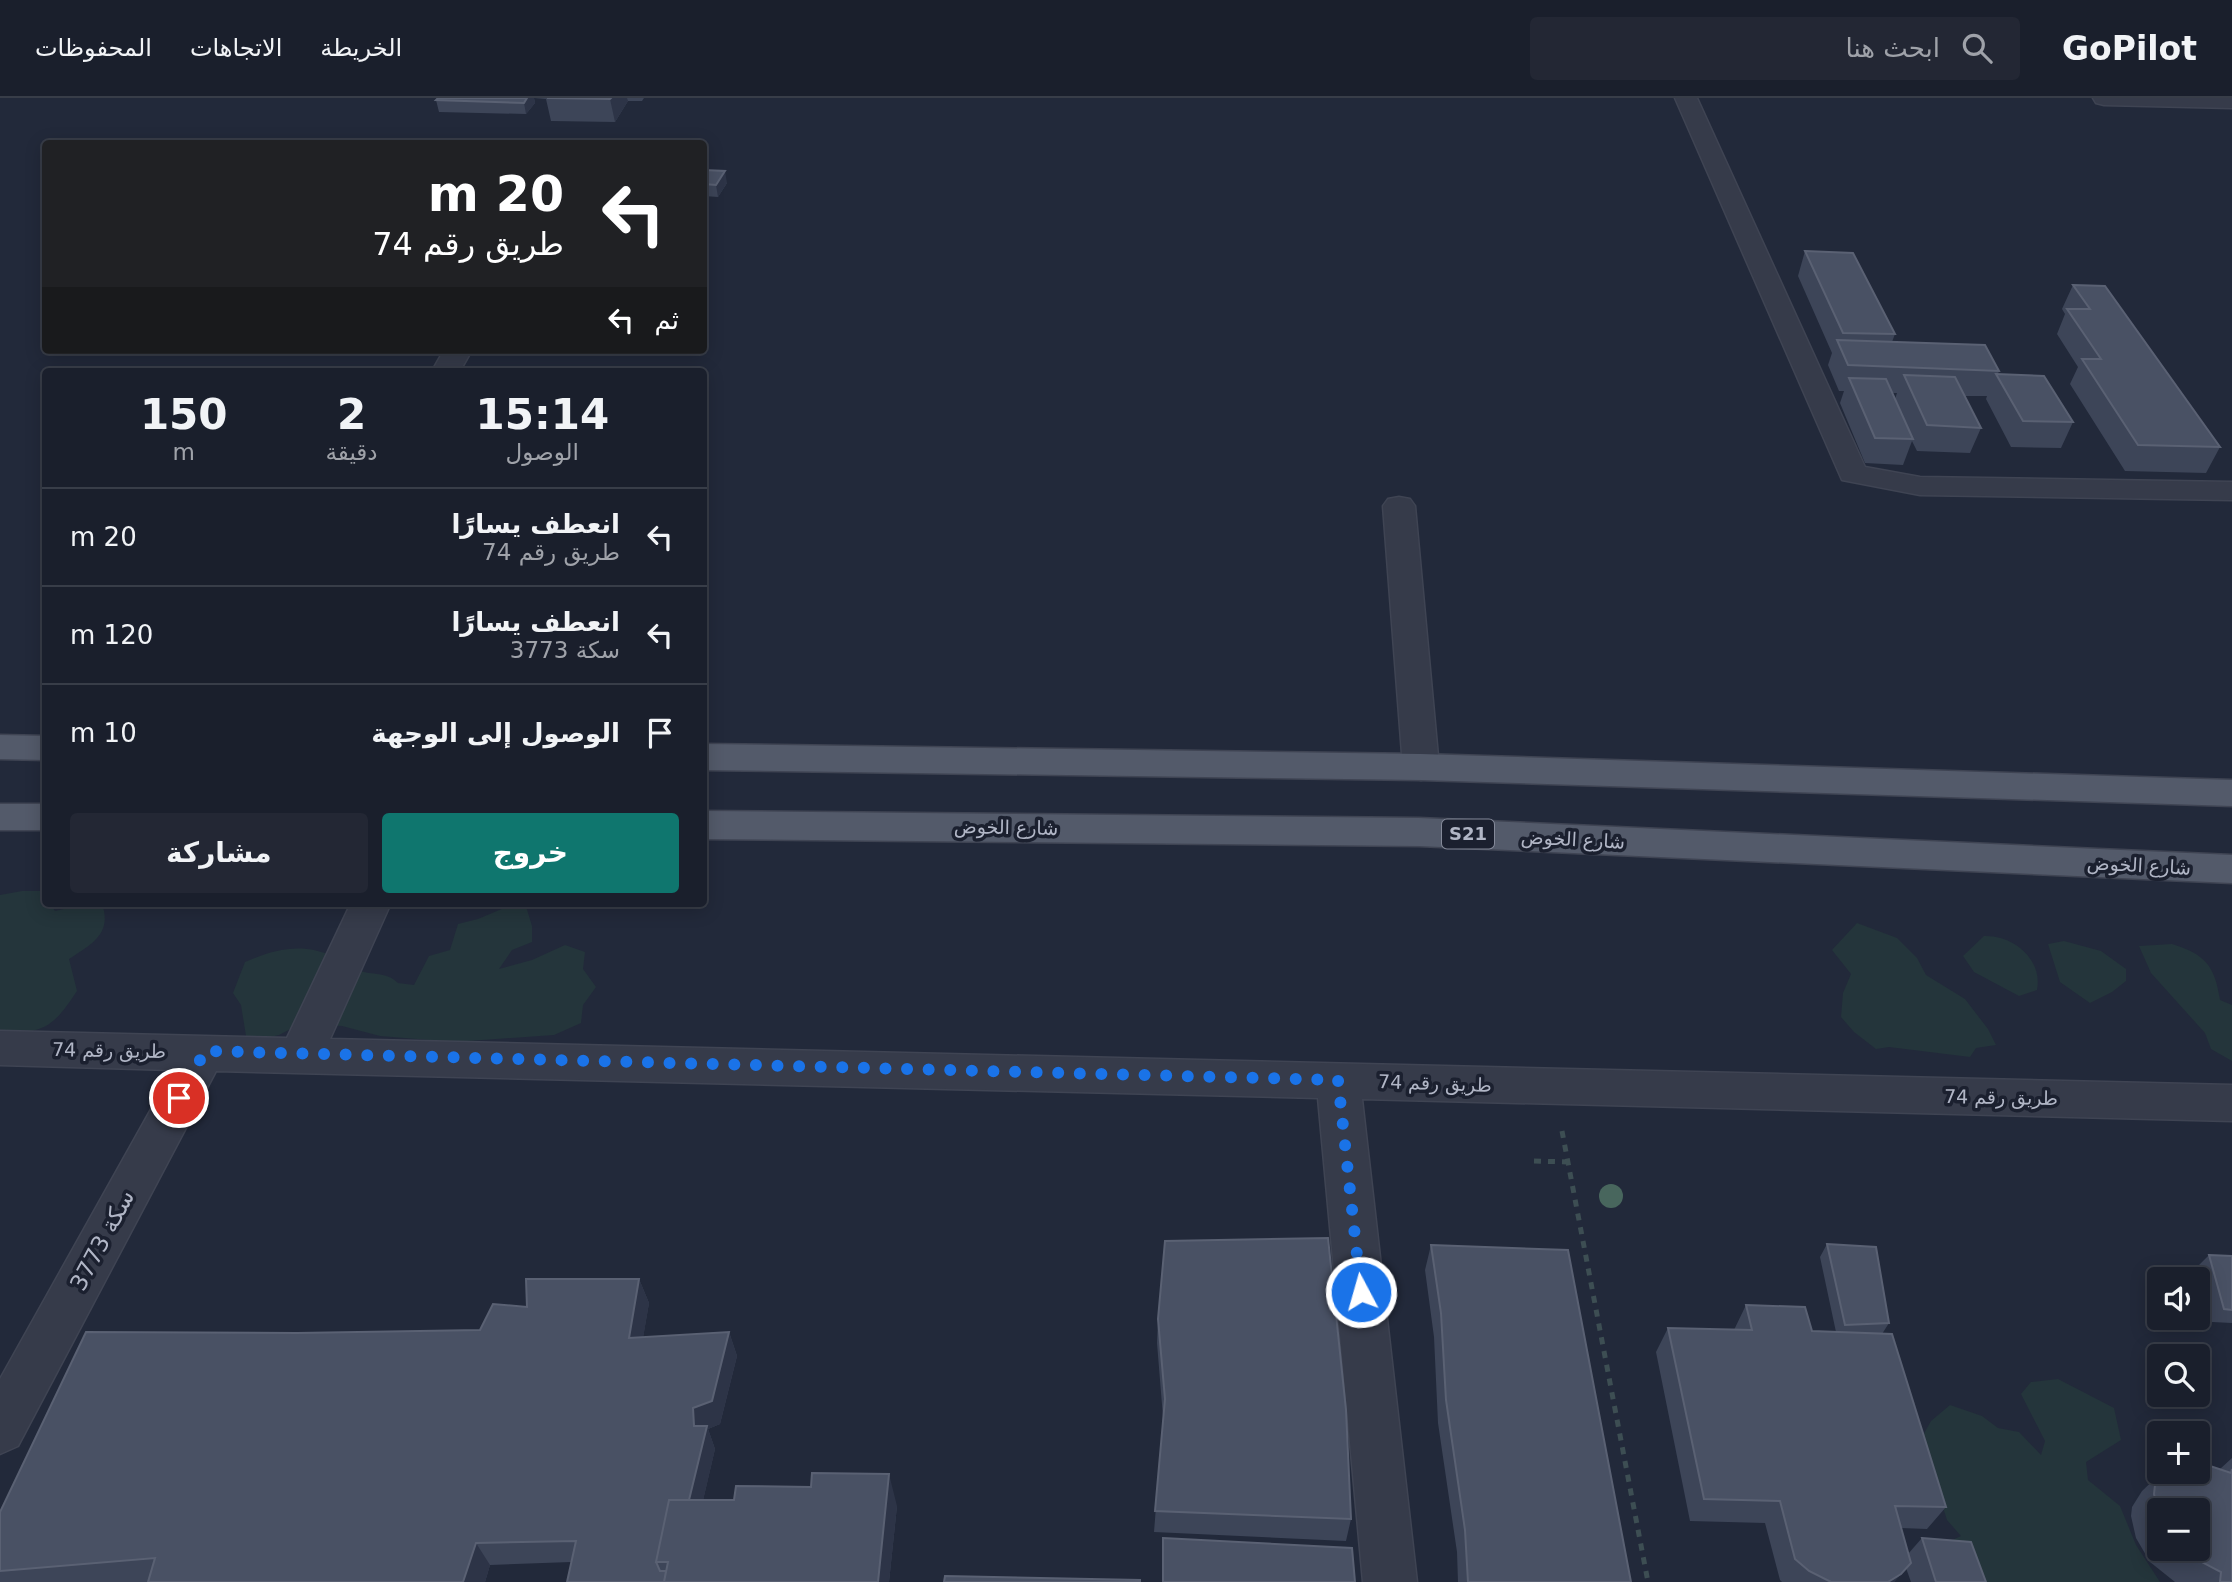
<!DOCTYPE html>
<html lang="ar">
<meta charset="utf-8">
<style>
body{margin:0;font-family:"DejaVu Sans",Vazirmatn,sans-serif;background:#232734;color:#f1f3f6;direction:rtl;height:100vh;display:flex;flex-direction:column;font-size:26px;white-space:nowrap}
*{box-sizing:border-box;margin:0}
p{font-size:23px;color:#9fa2a9}
.icon{flex:none;width:38px;height:38px;fill:none;stroke:currentColor;stroke-width:2;stroke-linecap:round;stroke-linejoin:round}
.map{position:relative;flex:1;overflow:hidden;direction:ltr}
.details{position:absolute;left:42px;top:270px;width:665px;height:539px;display:flex;flex-direction:column;background:#1a1f2c;border-radius:7px;box-shadow:0 4px 18px #0003,0 0 0 2px #383d48;direction:rtl}
.details>*{flex:none}
.banner{position:absolute;left:42px;top:42px;width:665px;height:214px;border-radius:7px;box-shadow:0 4px 18px #0003,0 0 0 2px #383d48;direction:rtl;background:#202124;color:#fff;overflow:hidden}
.buttons{position:absolute;left:2147px;top:1169px;display:grid;gap:14px}
.buttons a{display:grid;place-items:center;width:63px;height:63px;border-radius:7px;background:#1a1f2c;box-shadow:0 4px 18px #0003,0 0 0 2px #383d48;font-size:35px}
.pin{position:absolute;display:grid;place-items:center;width:60px;height:60px;color:#fff;margin:-30px;border:4px solid #fff;border-radius:50%;box-shadow:0 2px 7px #0007}
.me{position:absolute;width:77px;margin:-38px;rotate:354deg;stroke-linejoin:round;filter:drop-shadow(0 0 5px #0008)}
.turn{display:flex;align-items:center;gap:24px;height:147px;padding:0 28px;font-size:32px}
.turn .icon{width:91px;height:91px;stroke-width:2.5}
.turn b{display:block;font-size:49px;line-height:60px}
.then{display:flex;align-items:center;height:66px;padding:0 28px;background:#0003;gap:14px;font-size:26px}
.eta{display:flex;justify-content:space-evenly;align-items:center;height:119px;text-align:center}
.eta b{font-size:42px;font-weight:600;line-height:49px}
.button{display:flex;gap:14px;margin-top:auto;padding:14px 28px}
.button a{flex:1;height:80px;border-radius:7px;background:#0f766e;color:#fff;font-size:28px;font-weight:600;line-height:80px;text-align:center}
.button a+a{background:#232734;color:#f1f3f6}
ul{padding:0;list-style:none}
li{display:flex;align-items:center;gap:21px;height:98px;padding:0 28px;border-top:2px solid #383d48}
li div{flex:1}
li b{display:block;font-size:26px}
li em{font-style:normal}
header{display:flex;align-items:center;gap:42px;box-sizing:border-box;height:98px;padding:0 35px;background:#1a1f2c;border-bottom:2px solid #383d48}
header strong{font-size:33px}
nav{display:flex;gap:38px;margin-inline-start:auto;font-size:24px}
.search{width:490px;height:63px;background:#232734;display:flex;align-items:center;gap:18px;box-sizing:border-box;padding:0 24px;border-radius:7px;color:#9fa2a9;font-size:26px}
.map>svg:first-child{display:block}
.green{fill:#24353b}
.lines{fill:none;stroke-linecap:round;stroke-linejoin:round}
.minor-casing{stroke:#3f4453;stroke-width:3}
.major-casing{stroke:#3f4453;stroke-width:3}
.path{stroke:#3d4e53;stroke-width:5;stroke-dasharray:7 7;stroke-linecap:butt}
.minor{fill:#363b4a;fill-rule:evenodd}
.major{fill:#535a6a;fill-rule:evenodd}
.tree{fill:#48665d}
.wall{fill:#3d4558;fill-rule:evenodd}
.shaded-wall{fill:#2d3447}
.building{fill:#495164;stroke:#5a6173;stroke-width:2}
.route{stroke:#1a73e8;stroke-width:12;stroke-dasharray:0 21.6}
.labels{text-anchor:middle;stroke-width:7;stroke-linejoin:round;paint-order:stroke}
.shield{fill:#1b202f;stroke:#848999;stroke-width:2}
.shield-label{font-size:18px;font-weight:bold;fill:#b1b6c6}
.street-label{font-size:19px;fill:#b1b6c6;stroke:#1b202f}
.near-street-label{font-size:23px;fill:#b1b6c6;stroke:#1b202f}
</style>
<header>
<strong>GoPilot</strong>
<div class="search"><svg class="icon" aria-label="search" viewBox="0 0 24 24"><circle cx="10" cy="10" r="6"/><path d="M15 15l6 6"/></svg>ابحث هنا</div>
<nav><a>الخريطة</a><a>الاتجاهات</a><a>المحفوظات</a></nav>
</header>
<div class="map">
<svg width="2232" height="1484" viewBox="0 0 2232 1484">
<rect width="100%" height="100%" fill="#22293a"/>
<path class="green" d="M22,793H43L46,805H49L55,813L89,805L103,809C111,837 90,847 69,861L77,893C51,932 46,932 0,938V797Z
M516,805H525L532,828V844L512,852L499,871L532,862L565,847L585,854L583,871L596,889L583,907L581,925L554,937L454,944L380,938L342,928L302,925L279,937L247,944L241,907L233,895L245,864C275,851 303,844 334,859C342,863 349,870 358,872C373,878 386,873 398,885L414,887L429,858L450,852L458,826L478,821Z
M1857,825L1897,840L1917,860L1926,877L1965,901L1988,931L1996,947L1976,950L1970,959L1889,949L1876,951L1854,934L1841,919L1843,895L1851,876L1832,852Z
M1984,838C2013,837 2043,861 2037,892L2019,898L1974,874L1963,858Z
M2064,843L2101,853L2126,871V883L2112,894L2090,905L2060,884L2048,846Z
M2172,846C2205,856 2215,868 2220,902L2232,907V963L2211,951L2205,935L2151,875L2139,848Z
M2058,1281L2114,1310L2121,1342L2086,1364L2088,1382L2120,1408L2136,1447L2160,1484H1959L1944,1446L1961,1438L1947,1422L1921,1341L1931,1323L1950,1307L1982,1318L1998,1330L2019,1334L2041,1357L2045,1343L2021,1296L2031,1284Z"/>
<g class="lines">
<g class="minor-casing">
<path id="minor" d="M1675,0H1697L1865,369L1920,379L2232,384V402L1920,397L1842,382Z
M2093,0H2232V10L2104,7L2096,5Z
M444,252H472L460,273H432Z
M1399,399L1410,401L1415,408L1439,669L1434,678L1421,682L1408,678L1403,669L1383,408L1388,401Z
M351,805H391L330,941L2232,987V1023L1362,1001L1417,1484H1363L1318,1000L216,973L18,1348L0,1356V1281L173,972L0,967V933L287,940Z"/>
</g>
<g class="major-casing">
<path id="major" d="M0,637L46,638V662L0,661Z
M704,646L1421,656L2232,682V708L1421,682L704,672Z
M0,706H46V732H0Z
M704,713L1419,720L2232,757V785L1419,748L704,741Z"/>
</g>
<path class="path" d="M1562,1033L1648,1484
M1534,1063L1568,1064"/>
<use href="#minor" class="minor"/>
<use href="#major" class="major"/>
</g>
<circle class="tree" cx="1611" cy="1098" r="12"/>
<path class="wall" d="M438,0H644L642,3H628L615,24L551,23L546,1L534,0L535,5L526,16L439,14L436,2Z
M704,72L727,85L718,99L704,98Z
M1805,153L1895,236L1892,244L1999,273L1998,276L2073,324L2061,350L2011,349L1986,301L1987,298H1964L1981,330L1970,355L1917,353L1912,343L1903,367L1865,365L1840,305L1844,293H1839L1828,267L1832,255L1798,178ZM1892,295H1897L1895,301Z
M2073,187L2220,349L2206,375L2125,373L2070,286L2078,269L2057,236L2065,216L2062,211Z
M1827,1146L1889,1225L1882,1236L1946,1409L1927,1431L1901,1430L1908,1456L1922,1440L1986,1484H1911L1906,1470L1894,1484H1782L1780,1482L1765,1425L1690,1423L1656,1254L1668,1230L1734,1232L1746,1207L1812,1233L1836,1234L1820,1159Z
M1431,1147L1631,1484H1458L1457,1454L1438,1325L1434,1239L1425,1172Z
M2209,1157L2232,1158V1225L2212,1224L2197,1169Z
M639,1181L649,1205L643,1239L729,1234L737,1258L720,1326L708,1331L715,1351L703,1402L897,1408L889,1484H567L571,1464L490,1467L485,1484H0V1414L297,1235L480,1232L527,1209Z
M1158,1221L1351,1421L1346,1443L1154,1434L1163,1319L1157,1245Z
M2232,1360V1484H2175L2150,1464L2136,1440L2131,1418L2132,1409L2142,1393L2162,1374H2198L2220,1371ZM2160,1412L2198,1451H2160Z"/>
<path class="shaded-wall" d="M527,0H534L535,5L526,16L524,5Z
M611,0H627L628,3L615,24L610,1Z
M725,73L727,85L718,99L716,87Z
M639,1181L649,1205L639,1264L629,1240Z
M729,1234L737,1258L720,1326L708,1331L715,1351L696,1433L686,1411L694,1328L693,1310Z
M889,1376L897,1408L889,1484H878Z
M476,1445L490,1467L485,1484H463Z
M1911,1465L1894,1484H1888Z"/>
<path class="building" d="M438,0H527L524,5L436,2Z
M547,0H611L610,1Z
M704,72L725,73L716,87L704,86Z
M1805,153L1853,155L1895,236L1843,235Z
M2073,187L2105,188L2220,349L2138,347L2082,261H2101L2067,211H2090Z
M1837,242L1985,247L1999,273L1848,267Z
M1996,276L2044,278L2073,324L2023,323Z
M1904,277L1955,279L1981,330L1927,327Z
M1849,280L1886,281L1913,341L1875,340Z
M1328,1140L1346,1312L1351,1421L1155,1413L1165,1301L1158,1221L1165,1143Z
M1827,1146L1876,1149L1889,1225L1845,1227Z
M1431,1147L1568,1152L1631,1484H1468L1465,1432L1446,1302L1441,1215Z
M2209,1157L2232,1158V1212L2224,1211Z
M526,1181H639L629,1240L729,1234L712,1303L693,1310L694,1328H707L689,1402H669L656,1464L660,1473H666L664,1484H567L576,1443L476,1445L463,1484H148L155,1460L0,1473V1414L86,1234L297,1235L480,1232L493,1206L527,1209Z
M1746,1207L1805,1209L1812,1233L1892,1236L1946,1409L1895,1408L1911,1465L1901,1476L1888,1484H1831L1809,1473L1795,1461L1780,1403L1704,1401L1668,1230L1752,1232Z
M2198,1364L2231,1375L2232,1371V1484H2220L2221,1474L2196,1461L2183,1451H2198V1412H2160L2159,1419L2154,1396L2155,1387L2163,1374H2198Z
M812,1375L889,1376L878,1484H664L668,1464H656L669,1402H734L736,1388L811,1389Z
M1163,1440L1352,1450L1355,1484H1163Z
M1922,1440L1971,1444L1986,1484H1936Z
M945,1478L1140,1482V1484H944Z"/>
<g class="lines">
<path class="route" d="M179,1000L205,953L1338,982L1361,1194"/>
</g>
<g class="labels">
<rect class="shield" x="1442" y="721.5" width="52" height="29" rx="5"/>
<g class="shield-label">
<text x="1468" y="742">S21</text>
</g>
<g class="street-label">
<text transform="translate(1006 729) rotate(1)" y="7">شارع الخوض</text>
<text transform="translate(1573 741) rotate(3)" y="7">شارع الخوض</text>
<text transform="translate(2139 767) rotate(3)" y="7">شارع الخوض</text>
<text transform="translate(109 952) rotate(1)" y="7">طريق رقم 74</text>
<text transform="translate(1435 985) rotate(2)" y="7">طريق رقم 74</text>
<text transform="translate(2001 999) rotate(1)" y="7">طريق رقم 74</text>
</g>
<g class="near-street-label">
<text transform="translate(102 1142) rotate(-62)" y="8">سكة 3773</text>
</g>
</g>
</svg>
<div class="buttons">
<a><svg class="icon" aria-label="sound" viewBox="0 0 24 24"><path d="M4 9h4l5-4v14l-5-4H4zM17 9q2 3 0 6"/></svg></a>
<a><svg class="icon" aria-label="search" viewBox="0 0 24 24"><circle cx="10" cy="10" r="6"/><path d="M15 15l6 6"/></svg></a>
<a>+</a>
<a>−</a>
</div>
<div class="pin" style="left:179px;top:1000px;background:#d93025"><svg class="icon" aria-label="arrive" viewBox="0 0 24 24"><path d="M6 21V4h12l-3 4 3 4H6"/></svg></div>
<svg class="me" style="left:1361px;top:1194px" viewBox="-20 -20 40 40"><circle r="17" fill="#1a73e8" stroke="#fff" stroke-width="3"/><path d="M0-11L8 9 0 5-8 9z" fill="#fff"/></svg>
<div class="banner">
<div class="turn"><svg class="icon" aria-label="left" viewBox="0 0 24 24"><path d="M17 20v-9H6M10 6l-5 5 5 5"/></svg><div><b>20 m</b>طريق رقم 74</div></div>
<div class="then">ثم<svg class="icon" aria-label="left" viewBox="0 0 24 24"><path d="M17 20v-9H6M10 6l-5 5 5 5"/></svg></div>
</div>
<section class="details">
<div class="eta">
<div><b>15:14</b><p>الوصول</p></div>
<div><b>2</b><p>دقيقة</p></div>
<div><b>150</b><p>m</p></div>
</div>
<ul>
<li><svg class="icon" aria-label="left" viewBox="0 0 24 24"><path d="M17 20v-9H6M10 6l-5 5 5 5"/></svg><div><b>انعطف يسارًا</b><p>طريق رقم 74</p></div><em>20 m</em></li>
<li><svg class="icon" aria-label="left" viewBox="0 0 24 24"><path d="M17 20v-9H6M10 6l-5 5 5 5"/></svg><div><b>انعطف يسارًا</b><p>سكة 3773</p></div><em>120 m</em></li>
<li><svg class="icon" aria-label="arrive" viewBox="0 0 24 24"><path d="M6 21V4h12l-3 4 3 4H6"/></svg><div><b>الوصول إلى الوجهة</b></div><em>10 m</em></li>
</ul>
<div class="button"><a>خروج</a><a>مشاركة</a></div>
</section>
</div>
